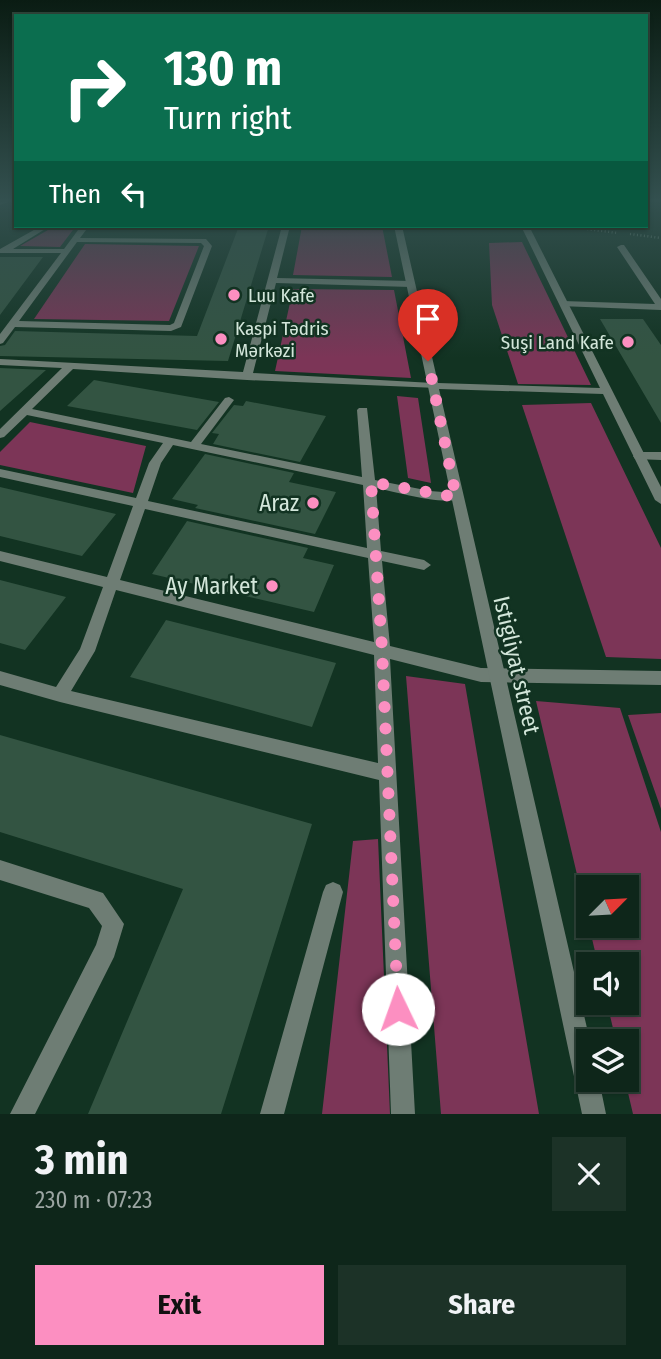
<!DOCTYPE html>
<meta charset="utf-8">
<style>
body{margin:0;font-family:"Fira Sans Condensed",sans-serif;background:#1c3227;color:#f1f3f6;height:100vh;display:flex;flex-direction:column;font-size:26px;white-space:nowrap}
*{box-sizing:border-box;margin:0}
p{font-size:23px;color:#9ba5a2}
.icon{flex:none;width:38px;height:38px;fill:none;stroke:currentColor;stroke-width:2;stroke-linecap:round;stroke-linejoin:round}
.map{position:relative;height:1114px;overflow:hidden}
.sheet{display:flex;flex-direction:column;background:#0e261a;flex:1}
.sheet>*{flex:none}
.top-card{position:absolute;left:14px;top:14px;width:634px;height:214px;border-radius:0px;box-shadow:0 2px 5px #0004,0 0 0 2px #2e4339;background:#0b6e4f;color:#fff;overflow:hidden}
.needle{width:46px;rotate:66deg}
.tools{position:absolute;left:576px;top:875px;display:grid;gap:14px}
.tools a{display:grid;place-items:center;width:63px;height:63px;border-radius:0px;background:#0e261a;box-shadow:0 2px 5px #0004,0 0 0 2px #2e4339;font-size:35px}
.pin{position:absolute;display:grid;place-items:center;width:60px;height:60px;color:#fff;margin:-72px -30px;border-radius:50% 50% 50% 0;rotate:-45deg;box-shadow:0 0 7px #0007}
.pin .icon{rotate:45deg}
.me{position:absolute;width:77px;margin:-38px;rotate:357deg;stroke-linejoin:round;filter:drop-shadow(0 0 5px #0008)}
.turn{display:flex;align-items:center;gap:24px;height:147px;padding:0 35px;font-size:32px}
.turn .icon{width:91px;height:91px;stroke-width:2.5}
.turn b{display:block;font-size:49px;line-height:60px}
.then{display:flex;align-items:center;height:66px;padding:0 35px;background:#0003;gap:14px;font-size:26px}
.round{display:grid;place-items:center;flex:none;width:74px;height:74px;border-radius:0px;background:#1c3227}
.summary{display:flex;align-items:center;justify-content:space-between;height:119px;padding:0 35px}
h1{font-size:42px;font-weight:700;line-height:52px}
.cta{display:flex;gap:14px;margin-top:auto;padding:14px 35px}
.cta a{flex:1;height:80px;border-radius:0px;background:#fc8fc1;color:#111;font-size:28px;font-weight:700;line-height:80px;text-align:center}
.cta a+a{background:#1c3227;color:#f1f3f6}
.map>svg:first-child{display:block}
.green{fill:#7c3557}
.building{fill:#335442}
.lines{fill:none;stroke-linecap:round;stroke-linejoin:round}
.path{stroke:#738d7f;stroke-width:2.5;stroke-dasharray:1 2.5;stroke-linecap:butt}
.service{fill:#6e7d74;fill-rule:evenodd}
.minor{fill:#6e7d74;fill-rule:evenodd}
.route{stroke:#fc8fc1;stroke-width:12;stroke-dasharray:0 21.6}
.poi-dot{fill:#fc8fc1;stroke:#123322;stroke-width:2.5}
.labels{text-anchor:middle;stroke-width:5;stroke-linejoin:round;paint-order:stroke}
.far-poi-label{font-size:19px;fill:#d3e6da;stroke:#123322;text-anchor:start}
.poi-label{font-size:23px;fill:#d3e6da;stroke:#123322;text-anchor:end}
.street-label{font-size:23px;fill:#d3e6da;stroke:#123322}
</style>
<div class="map">
<svg width="661" height="1114" viewBox="0 0 661 1114">
<rect width="100%" height="100%" fill="#123322"/>
<path class="green" d="M55,226H76L60,247L20,246Z
M302,226H382L392,277L293,275Z
M522,242L591,385L518,384L492,305L489,243Z
M85,244L199,246L169,321L34,319Z
M293,289L394,290L411,378L275,371Z
M397,396L418,398L431,483L408,478Z
M591,403L661,548V659L606,657L522,405Z
M30,422L146,446L133,493L0,465V452Z
M406,676L465,684L539,1114H441Z
M536,701L620,708L661,832V1114H633L625,1080L626,1041H616L607,1003H626V964H598L589,926H626V887H588V921Z
M661,713V809L628,715Z
M378,839L390,1114H322L353,841Z"/>
<path class="building" d="M239,226H269L228,361L0,356V346L5,345L15,331L197,336Z
M0,257H43L0,315Z
M600,319H643L661,345V423Z
M0,368L46,370L0,411Z
M94,380L219,402L197,430L67,406Z
M246,401L326,416L300,462L213,444L219,434L212,433L234,405L243,406Z
M205,454L294,473L289,482L336,492L315,534L195,508L198,505L172,499Z
M0,487L116,514L82,556L0,536Z
M187,521L308,548L303,558L334,565L314,612L152,574Z
M0,580L66,597L25,650L0,643Z
M166,620L336,663L312,727L130,677Z
M0,735L312,824L221,1114H88L183,889L0,832Z"/>
<g class="lines">
<path class="path" d="M563,226L618,233
M630,234L661,238"/>
<path class="service" d="M0,202H8L0,205Z
M41,226H50L13,249H64L81,226H89L80,238L206,239L212,246L181,327L171,331L15,327L3,343L0,344V334L61,253H0V249ZM77,242L201,243L204,246L174,323L170,325L19,321Z
M282,226H290L277,278L411,281L415,284L411,287L276,283L253,373L433,383L437,384V388L247,380L73,369L32,409L191,442L225,398L229,397L234,400L201,444L362,477L357,410L359,408H367L375,480L430,491L456,493L462,497C450,508 393,491 376,488L381,551L424,560L431,565L424,570L382,561L390,646L481,668L661,671V685L481,682L390,659L415,1114H391L379,780L60,702L0,685V671L56,687L80,649L103,587L0,561V551L107,577L133,506L0,477V469L136,498L149,463L163,443L27,415L4,437L0,438V429L62,368L0,365V359L243,372ZM173,445L363,485L367,548L148,501L161,463ZM145,509L368,558L374,642L120,580ZM116,590L374,655L378,763L71,691L95,651Z
M621,245H624L661,299V310L560,306V302L563,301L655,304L617,247Z
M639,452H661V460L635,459L633,456Z
M0,860L103,893L124,924L114,957L35,1114H10L96,945L102,926L89,908L0,880Z
M333,882L340,885L343,892L284,1114H260L323,892L326,885Z"/>
<path class="minor" d="M394,226H402L438,383L600,388L521,226H529L661,487V504L655,500L603,394L439,389L590,1041L588,1080H599L606,1114H582Z"/>
</g>
<linearGradient id="sky" x2="0" y2="1"><stop stop-color="#0a1c13"/><stop offset="0.56" stop-color="#33504f"/><stop offset="1" stop-color="#33504f" stop-opacity="0"/></linearGradient>
<rect width="661" height="358" fill="url(#sky)"/>
<g class="lines">
<path class="route" d="M398,1009L382,649L371,482L456,497L428,361"/>
</g>
<g class="poi-dot">
<circle cx="234" cy="295" r="7"/>
<circle cx="221" cy="339" r="7"/>
<circle cx="628" cy="342" r="7"/>
<circle cx="313" cy="503" r="7"/>
<circle cx="272" cy="586" r="7"/>
</g>
<g class="labels">
<g class="far-poi-label">
<text x="248" y="302">Luu Kafe</text>
<text x="235" y="335">Kaspi Tədris<tspan x="235" dy="22">Mərkəzi</tspan></text>
<text x="614" y="349" text-anchor="end">Suşi Land Kafe</text>
</g>
<g class="poi-label">
<text x="299" y="511">Araz</text>
<text x="258" y="594">Ay Market</text>
</g>
<g class="street-label">
<text transform="translate(517 665) rotate(77)" y="8">Istigliyat street</text>
</g>
</g>
</svg>
<div class="tools">
<a><svg class="needle" viewBox="-14 -14 28 28"><path d="M0-13l5 13h-10z" fill="#e53935"/><path d="M0 13l5-13h-10z" fill="#9ba5a2"/></svg></a>
<a><svg class="icon" aria-label="sound" viewBox="0 0 24 24"><path d="M4 9h4l5-4v14l-5-4H4zM17 9q2 3 0 6"/></svg></a>
<a><svg class="icon" aria-label="layers" viewBox="0 0 24 24"><path d="M12 4l9 5-9 5-9-5zM3 14l9 5 9-5"/></svg></a>
</div>
<div class="pin" style="left:428px;top:361px;background:#d93025"><svg class="icon" aria-label="arrive" viewBox="0 0 24 24"><path d="M6 21V4h12l-3 4 3 4H6"/></svg></div>
<svg class="me" style="left:398px;top:1009px" viewBox="-20 -20 40 40"><circle r="19" fill="#fff"/><path d="M0-13L10 11 0 6-10 11z" fill="#fc8fc1"/></svg>
<div class="top-card">
<div class="turn"><svg class="icon" aria-label="right" viewBox="0 0 24 24"><path d="M7 20v-9h11M14 6l5 5-5 5"/></svg><div><b>130 m</b>Turn right</div></div>
<div class="then">Then<svg class="icon" aria-label="left" viewBox="0 0 24 24"><path d="M17 20v-9H6M10 6l-5 5 5 5"/></svg></div>
</div>
</div>
<section class="sheet">
<div class="summary"><div><h1>3 min</h1><p>230 m · 07:23</p></div><a class="round"><svg class="icon" aria-label="close" viewBox="0 0 24 24"><path d="M6 6l12 12M18 6L6 18"/></svg></a></div>
<div class="cta"><a>Exit</a><a>Share</a></div>
</section>
